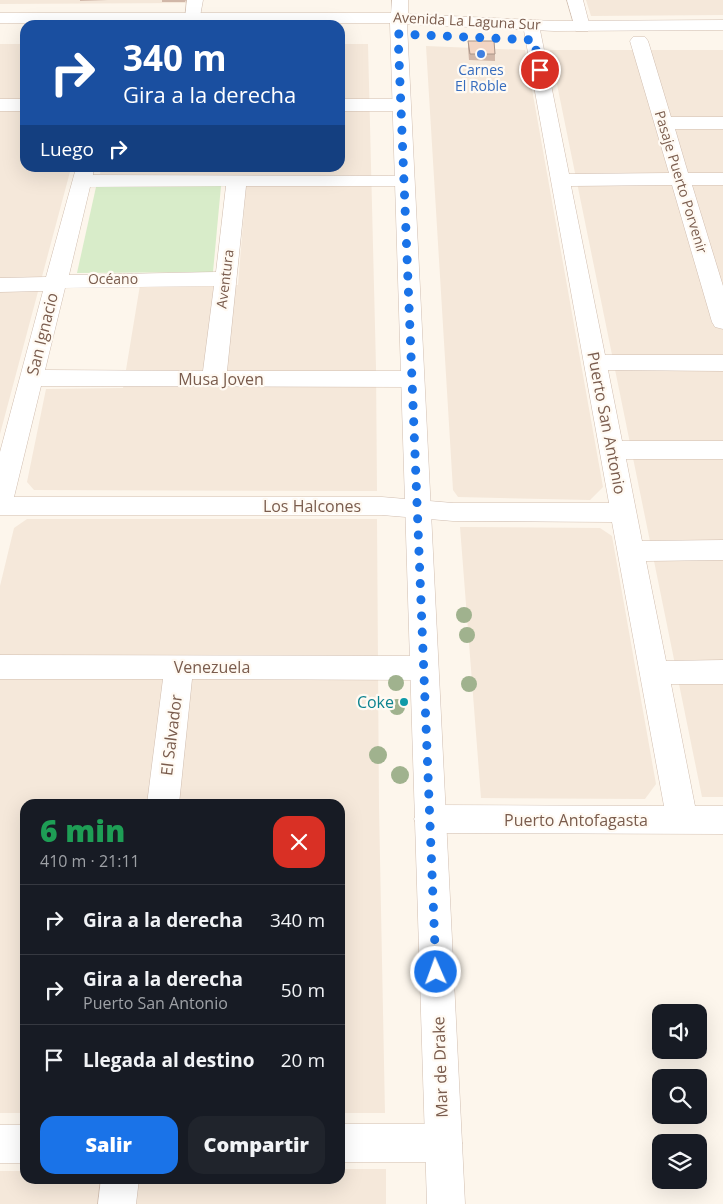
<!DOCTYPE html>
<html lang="es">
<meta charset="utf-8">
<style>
body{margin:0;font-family:"Open Sans",sans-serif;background:#20242c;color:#f1f3f6;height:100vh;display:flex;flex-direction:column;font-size:19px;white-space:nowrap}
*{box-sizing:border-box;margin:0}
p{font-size:16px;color:#9ea1a6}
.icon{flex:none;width:28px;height:28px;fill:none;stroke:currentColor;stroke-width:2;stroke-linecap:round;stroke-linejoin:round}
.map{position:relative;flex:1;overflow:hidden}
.side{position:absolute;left:20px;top:799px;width:325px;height:385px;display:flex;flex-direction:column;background:#171b24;border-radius:15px;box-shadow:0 5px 20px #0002}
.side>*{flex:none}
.hud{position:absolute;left:20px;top:20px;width:325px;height:152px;border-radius:15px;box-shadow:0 5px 20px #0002;background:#1a4fa0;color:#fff;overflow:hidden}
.controls{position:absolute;left:652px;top:1004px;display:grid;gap:10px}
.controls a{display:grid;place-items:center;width:55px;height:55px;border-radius:10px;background:#171b24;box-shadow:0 5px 20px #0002;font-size:25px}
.pin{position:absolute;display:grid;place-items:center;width:42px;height:42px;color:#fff;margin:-21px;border:2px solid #fff;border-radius:50%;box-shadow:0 1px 5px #0007}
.me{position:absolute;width:55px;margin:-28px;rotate:358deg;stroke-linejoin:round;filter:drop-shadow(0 0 4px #0008)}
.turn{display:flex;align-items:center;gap:18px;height:105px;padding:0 20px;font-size:22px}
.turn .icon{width:65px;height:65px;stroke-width:2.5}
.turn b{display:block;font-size:35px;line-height:42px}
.then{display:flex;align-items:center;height:48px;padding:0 20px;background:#0003;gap:10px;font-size:19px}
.round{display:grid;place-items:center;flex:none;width:52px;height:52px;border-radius:15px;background:#20242c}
.head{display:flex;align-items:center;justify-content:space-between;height:85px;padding:0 20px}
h1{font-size:30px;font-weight:800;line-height:38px;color:#1e9e55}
.button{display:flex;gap:10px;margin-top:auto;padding:10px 20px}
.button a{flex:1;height:58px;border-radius:15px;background:#1a73e8;color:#fff;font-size:20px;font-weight:800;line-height:58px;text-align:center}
.button a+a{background:#20242c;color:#f1f3f6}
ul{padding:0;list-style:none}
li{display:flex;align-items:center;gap:15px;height:70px;padding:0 20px;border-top:1px solid #363941}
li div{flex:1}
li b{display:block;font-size:19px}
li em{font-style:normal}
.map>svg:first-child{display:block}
.residential{fill:#f5e8da}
.green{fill:#d8ecc9}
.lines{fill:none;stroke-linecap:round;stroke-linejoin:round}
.minor-casing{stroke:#d1beb0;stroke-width:1}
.tertiary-casing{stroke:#d1beb0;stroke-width:1}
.minor{fill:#fff;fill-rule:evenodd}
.tertiary{fill:#fff;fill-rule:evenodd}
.tree{fill:#a0b28e}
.wall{fill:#d1b7a8}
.building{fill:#f3d5c3;stroke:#aa9588}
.route{stroke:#1a73e8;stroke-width:9;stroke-dasharray:0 16.2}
.shop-dot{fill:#3f7fe0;stroke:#fffaf3;stroke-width:2}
.culture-dot{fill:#0f9aa8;stroke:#fffaf3;stroke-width:2}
.labels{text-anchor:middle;stroke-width:4.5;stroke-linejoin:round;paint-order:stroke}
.far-street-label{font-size:14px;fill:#7a5c4d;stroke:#fffaf3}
.far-shop-label{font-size:14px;fill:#366cbe;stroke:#fffaf3}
.street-label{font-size:16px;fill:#7a5c4d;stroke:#fffaf3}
.culture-label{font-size:16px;fill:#0d838f;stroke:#fffaf3;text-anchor:end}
</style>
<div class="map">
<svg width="723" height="1204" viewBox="0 0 723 1204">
<rect width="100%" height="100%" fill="#fdf6ec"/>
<path class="residential" d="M0,0H192L186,3L0,4Z
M586,0H723V15L591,16Z
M0,44H25V168H71L0,434Z
M340,44H368L376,367L377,491L34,490L27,482L46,389L123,388L140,285H238L247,175L100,174L101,168H340Z
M426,46L525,50L603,487L590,500L458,497L453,490Z
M550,50H723V797H702Z
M27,519H377L379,807L385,1113H340V804H25V1113H0V586L14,528Z
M460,527L600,528L612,536L656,784L645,799L481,798Z
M340,1169H386V1204H0V1171H25V1179H340Z"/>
<path class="green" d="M221,186L213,272L77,273L96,187Z"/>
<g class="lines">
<g class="minor-casing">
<path id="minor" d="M187,0H203L199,22H187L185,18Z
M567,0H583L590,27L588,31H576Z
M531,20L537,21L539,25L569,174L669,173L630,41L633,37H645L648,41L671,117H723V129H675L688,173H723V185H692L723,286V329L715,327L712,322L672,185L571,186L605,355H723V371L608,370L622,441H723V459H626L642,541L723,540V560L646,561L666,661L723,660V684H671L695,806H723V834L430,833L419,829L414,819L419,809L430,805L664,806L612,522L453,521L382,515H0V452L43,291L0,292V278L46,277L76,168H94L93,175L411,176L414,180L411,184L404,186H246L227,371H412L420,374L424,379L420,384L412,387L41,386L14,497H382L453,503H609L523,25L525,21ZM226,186L216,272L69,275L90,187ZM214,286L203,371L45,370L65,288Z
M0,99H25V111H0Z
M340,99H400L407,101L409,105L407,109L400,111H340Z
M0,655L423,656L433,660L437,668L433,676L423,680L192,679L179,804H147L163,679H0Z
M340,1124H443L456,1130L462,1143L456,1156L443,1162H340Z
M0,1125H25V1163H0Z
M101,1179H139L136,1204H98Z"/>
</g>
<g class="tertiary-casing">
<path id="tertiary" d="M392,0H408V14L554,21L723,20V30L554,31L407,24L465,1204H427L390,23H0V13H391Z"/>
</g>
<use href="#minor" class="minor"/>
<use href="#tertiary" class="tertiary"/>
</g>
<g class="tree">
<circle cx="464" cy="615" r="8"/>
<circle cx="467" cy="635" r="8"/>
<circle cx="396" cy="683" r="8"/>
<circle cx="469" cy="684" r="8"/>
<circle cx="397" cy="707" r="8"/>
<circle cx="378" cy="755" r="9"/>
<circle cx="400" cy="775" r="9"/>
</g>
<path class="wall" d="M80,0H108L80,1Z
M162,0H186L185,2H162Z
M468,41L495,54V61L469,60L468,48Z"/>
<path class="building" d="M468,41H494L495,54H470Z"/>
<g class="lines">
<path class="route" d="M436,972L398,34L534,40L540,70"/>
</g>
<circle class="shop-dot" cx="481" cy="54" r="5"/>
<circle class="culture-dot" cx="404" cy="702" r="5"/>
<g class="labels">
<g class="far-street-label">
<text transform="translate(467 21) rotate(3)" y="5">Avenida La Laguna Sur</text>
<text transform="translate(681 182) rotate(73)" y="5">Pasaje Puerto Porvenir</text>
<text x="113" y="284">Océano</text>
<text transform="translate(225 279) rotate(-83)" y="5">Aventura</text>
</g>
<g class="far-shop-label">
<text x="481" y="75">Carnes<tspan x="481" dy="16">El Roble</tspan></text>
</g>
<g class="street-label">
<text transform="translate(42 334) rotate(-76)" y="6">San Ignacio</text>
<text x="221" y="385">Musa Joven</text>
<text transform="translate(607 423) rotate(79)" y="6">Puerto San Antonio</text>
<text x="312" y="512">Los Halcones</text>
<text x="212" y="673">Venezuela</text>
<text transform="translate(171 735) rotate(-83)" y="6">El Salvador</text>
<text x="576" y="826">Puerto Antofagasta</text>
<text transform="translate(440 1067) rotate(-92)" y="6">Mar de Drake</text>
</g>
<g class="culture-label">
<text x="394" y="708">Coke</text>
</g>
</g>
</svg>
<div class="controls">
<a><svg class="icon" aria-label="sound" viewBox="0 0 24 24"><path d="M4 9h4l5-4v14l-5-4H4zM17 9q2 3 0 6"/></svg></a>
<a><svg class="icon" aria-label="search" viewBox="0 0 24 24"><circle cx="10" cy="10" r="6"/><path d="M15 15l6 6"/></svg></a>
<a><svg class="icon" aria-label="layers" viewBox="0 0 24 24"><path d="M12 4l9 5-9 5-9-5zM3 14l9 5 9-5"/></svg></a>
</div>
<div class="pin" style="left:540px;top:70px;background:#d93025"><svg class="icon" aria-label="arrive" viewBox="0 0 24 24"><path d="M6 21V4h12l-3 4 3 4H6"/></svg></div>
<svg class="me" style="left:436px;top:972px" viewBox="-20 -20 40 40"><circle r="17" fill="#1a73e8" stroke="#fff" stroke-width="3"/><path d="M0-11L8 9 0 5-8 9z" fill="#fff"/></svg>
<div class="hud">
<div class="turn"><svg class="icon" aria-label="right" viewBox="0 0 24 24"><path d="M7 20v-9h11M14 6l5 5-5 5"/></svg><div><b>340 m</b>Gira a la derecha</div></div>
<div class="then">Luego<svg class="icon" aria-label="right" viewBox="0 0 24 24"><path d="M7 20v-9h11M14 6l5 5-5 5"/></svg></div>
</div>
<section class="side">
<div class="head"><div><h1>6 min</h1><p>410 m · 21:11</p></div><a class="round" style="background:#d93025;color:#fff"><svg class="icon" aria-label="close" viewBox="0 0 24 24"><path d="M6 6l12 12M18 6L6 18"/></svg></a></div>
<ul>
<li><svg class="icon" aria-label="right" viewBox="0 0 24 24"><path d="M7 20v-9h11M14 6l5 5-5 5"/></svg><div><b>Gira a la derecha</b></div><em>340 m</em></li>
<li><svg class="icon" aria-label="right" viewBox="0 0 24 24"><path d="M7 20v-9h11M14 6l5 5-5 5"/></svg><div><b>Gira a la derecha</b><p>Puerto San Antonio</p></div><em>50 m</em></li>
<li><svg class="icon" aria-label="arrive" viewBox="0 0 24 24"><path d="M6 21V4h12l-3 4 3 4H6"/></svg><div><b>Llegada al destino</b></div><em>20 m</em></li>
</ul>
<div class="button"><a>Salir</a><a>Compartir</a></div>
</section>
</div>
